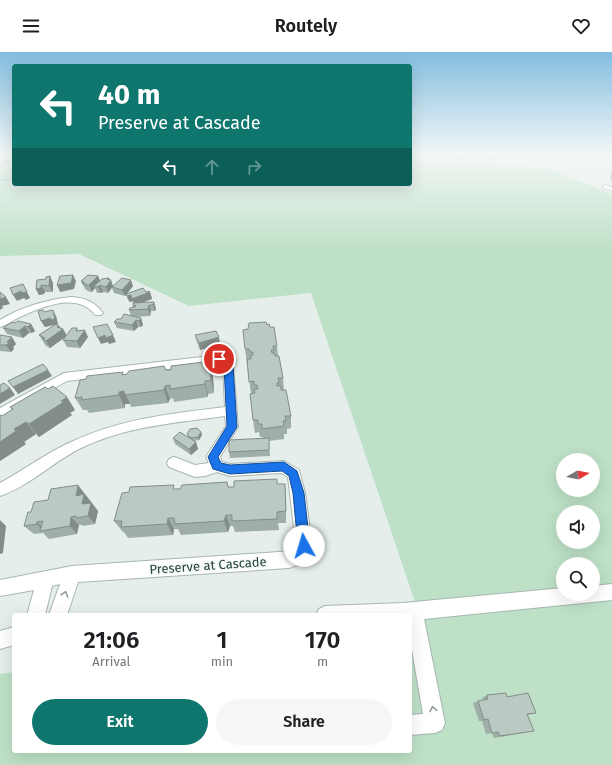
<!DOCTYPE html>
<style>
body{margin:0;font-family:"Fira Sans",sans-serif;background:#f6f6f6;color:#202124;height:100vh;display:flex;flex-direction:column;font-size:15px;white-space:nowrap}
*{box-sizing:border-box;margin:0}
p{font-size:13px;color:#757577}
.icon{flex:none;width:22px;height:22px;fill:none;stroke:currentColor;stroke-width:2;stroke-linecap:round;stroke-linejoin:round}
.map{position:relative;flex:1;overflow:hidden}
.sheet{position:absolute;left:12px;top:561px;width:400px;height:140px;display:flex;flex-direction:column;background:#fff;border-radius:4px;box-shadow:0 4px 16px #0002}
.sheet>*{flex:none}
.top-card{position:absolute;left:12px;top:12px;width:400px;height:122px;border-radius:4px;box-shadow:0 4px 16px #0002;background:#0f766e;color:#fff;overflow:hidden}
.needle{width:26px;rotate:80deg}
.fabs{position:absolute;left:556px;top:401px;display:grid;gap:8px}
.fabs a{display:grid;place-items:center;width:44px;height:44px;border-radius:50%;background:#fff;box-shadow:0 4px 16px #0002;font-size:20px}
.pin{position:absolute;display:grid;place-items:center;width:34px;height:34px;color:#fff;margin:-17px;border:2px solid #fff;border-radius:50%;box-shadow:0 1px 4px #0007}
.me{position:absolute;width:44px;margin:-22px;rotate:354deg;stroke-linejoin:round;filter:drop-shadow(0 0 3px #0008)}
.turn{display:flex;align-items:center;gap:14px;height:84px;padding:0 20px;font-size:18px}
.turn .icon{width:52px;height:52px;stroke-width:2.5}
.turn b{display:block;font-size:28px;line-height:34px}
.lanes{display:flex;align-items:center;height:38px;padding:0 20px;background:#0003;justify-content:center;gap:20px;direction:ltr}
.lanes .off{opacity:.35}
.eta{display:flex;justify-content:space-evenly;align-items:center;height:68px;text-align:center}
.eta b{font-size:24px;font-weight:600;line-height:28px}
.action{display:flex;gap:8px;margin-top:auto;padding:8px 20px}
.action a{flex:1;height:46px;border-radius:24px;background:#0f766e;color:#fff;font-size:16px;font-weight:600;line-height:46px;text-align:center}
.action a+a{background:#f6f6f6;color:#202124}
header{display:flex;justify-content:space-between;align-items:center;height:52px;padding:0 20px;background:#fff;font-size:18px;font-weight:600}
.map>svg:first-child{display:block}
.green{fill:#bde0c6;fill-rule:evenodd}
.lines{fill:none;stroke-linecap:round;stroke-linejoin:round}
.stream{stroke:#8bcad5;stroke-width:1.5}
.minor-casing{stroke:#a7b7b1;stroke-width:2}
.minor{fill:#fff;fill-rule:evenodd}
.rail-casing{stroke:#5d7d74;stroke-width:2}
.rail{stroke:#f6faf8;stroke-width:1.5;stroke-dasharray:4.5;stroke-linecap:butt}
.wall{fill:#a0aea8}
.shaded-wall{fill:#828d88}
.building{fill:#bacac3;stroke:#828d88}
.oneway{stroke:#91a09c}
.route{fill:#1a73e8;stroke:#114b97}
.labels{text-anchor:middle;stroke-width:3.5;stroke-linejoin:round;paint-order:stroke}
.near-street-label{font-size:13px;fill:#234239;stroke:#f6faf8}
</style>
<header><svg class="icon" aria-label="menu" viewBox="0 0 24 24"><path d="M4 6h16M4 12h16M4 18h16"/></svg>Routely<svg class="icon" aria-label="heart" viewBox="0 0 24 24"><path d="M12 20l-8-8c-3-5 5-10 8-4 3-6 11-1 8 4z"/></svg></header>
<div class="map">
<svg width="612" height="713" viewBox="0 0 612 713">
<rect width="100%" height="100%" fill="#e5eeea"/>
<path class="green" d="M410,101H444L454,112L547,116L612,142V713H0V622L14,620V699H410V564L419,562L311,241L189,254L79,202L0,204V105L14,106V132H410ZM563,408H593V438H563ZM563,460H593V490H563ZM563,512H593V542H563Z"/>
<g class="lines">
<path class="stream" d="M0,128H14"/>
<g class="minor-casing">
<path id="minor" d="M605,133L612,135V139L603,136V134Z
M71,245C85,246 94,249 103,261L101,263H95C78,239 41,255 20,265C13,268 7,273 0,275V268C21,255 46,248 71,245Z
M219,303L229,305L233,313L238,375L220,405L222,410L230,412L284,409L299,418L305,441L312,494L304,511L289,516L78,530L67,563H49L60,532L52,534L45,563H27L34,538L0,544V528L72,514L293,499L296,493L288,425L282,421L230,424L217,420L205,424L195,425L169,415L167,411L169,407L174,405L195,413L209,411L206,405L226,374L225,364C175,371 126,374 79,397C52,411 29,434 0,444V431C24,418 46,401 71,390C122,366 170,362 225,355L223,313L219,311L67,329L0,367V356L64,321Z
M612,532V548L424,567L445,671L442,678L435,681L410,683V663L423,662L410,586V563H316L319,557L325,554L403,551L563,536V542H593V534Z
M14,575V593L0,597V579Z"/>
</g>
<use href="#minor" class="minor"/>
<g class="rail-casing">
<path id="rail" d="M0,110H14"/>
</g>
<use href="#rail" class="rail"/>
</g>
<path class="wall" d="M454,101L467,103L465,108L454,107L452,105Z
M486,101H516L514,106L489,108L485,105Z
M519,101H532L530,105L522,106L518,104Z
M534,101H548L547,105H541Z
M612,119V130L611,129L610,124Z
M98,224L100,229L110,228L113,234H133L127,241L146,240H150L152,247L142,251L154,250L156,257L155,259H151L150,264L134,265L141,266L143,273L141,275H138L134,279L117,276L114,270L131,264L129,258L133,255V254L134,251L133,249L130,250L128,248L126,242L125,244L114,241L112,236L108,241L103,240L101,241H97L95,236L92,240L87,239V238L85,237L81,229Z
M37,228L53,231V240H45L44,242L39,243L36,237Z
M44,260L56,264L58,273L61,276L63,277L67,284L77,276L78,278L88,285L80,296L67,295L63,288L66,284L50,296L46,294L39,283L54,274L53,273L45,275L41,269Z
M31,272L35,279L32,281H29L23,286L7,282L3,276Z
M270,275L277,294L278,304L283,326L284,338L291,364V376L287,377V382H284V387L269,389L270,404L230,406L229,400L263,386V385H260L259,380L255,381L253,368L251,342L245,297L248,277Z
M0,283L16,292L13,295L14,297L11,300L0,299Z
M195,283L220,292L200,298L197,290Z
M205,313L213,325L214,341L208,342V345L174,350L173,346L170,347L168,351L131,355L130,352H125V356L89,361L87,358H83L75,346L124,323Z
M10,355L75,358L70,361L72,363L39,385L36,382L24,390L26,392L0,409V363L2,364L12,358Z
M187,382L202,383L199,388L194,389L196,390L198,397L191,403L175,392L173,386L188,385Z
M277,427V432L286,444V471H278L279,478L235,480L233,474H230L228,480L181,483L178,477H174L173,483L128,486L124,480H123L114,469L176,437L234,435Z
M85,442L98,459L95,472L83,474L82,473H79L77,482L49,487L43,481L34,482L24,474L31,460Z
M487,643L507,645L536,661L527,663L534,679L494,686L492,681L486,682L482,669H479L473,651L478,649L483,648L482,646Z"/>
<path class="shaded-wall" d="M524,101H532L530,105L522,106Z
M543,101H548L547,105H541Z
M73,223L76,229L74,237L60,240L57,233Z
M50,224L53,231V240L49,234Z
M98,224L101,231L94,234L95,236L92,240L89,233Z
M109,226L110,229L111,228L113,234L108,241L106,235L107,227Z
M131,228L133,234L125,244L122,238Z
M23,232L30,246L26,248L24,246L17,249L13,243Z
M41,233L45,240L44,242L39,243L36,237Z
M100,233L103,240L101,241L98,235Z
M150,240L152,247L134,253L133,249L130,250L127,244L131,243Z
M6,245L10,252L2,254L3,256L0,258V247Z
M154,250L156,257L155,259L153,253Z
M149,253L151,259L150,264L148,257Z
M53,258L56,264L58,273L54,274L53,273L45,275L41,269Z
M141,266L143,273L141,275L139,269Z
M136,268L138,275L134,279L132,273Z
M31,272L35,279L32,281L28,275Z
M25,274L29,281L23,286L19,279Z
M59,274L62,278L63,277L67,284L50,296L46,289L57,275Z
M85,278L88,285L80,296L77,289Z
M105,283L108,290L101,292L98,286Z
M113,283L116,290L109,292L106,286Z
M12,285L16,292L13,295L14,297L11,300L6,293L7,290Z
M219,285L220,292L200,298L199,291Z
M210,312L213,325L214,341L211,328Z
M48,318L52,324L18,342L13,335Z
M205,329L208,342V345L205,332Z
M165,334L170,347L168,351L164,338Z
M10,336L15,343L0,352V342Z
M124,339L130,352H125V356L119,343V340Z
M67,345L75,358L70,361L72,363L39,385L29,372Z
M26,370L36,382L24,390L26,392L0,409V390L14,377Z
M201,380L202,383L199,388L198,385Z
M196,390L198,397L191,403L189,397Z
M285,432L286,444V471V459Z
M78,433L98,459L95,472L88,464L76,444Z
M226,463L230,474L228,480L224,469Z
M71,465L79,473L77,482L70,474Z
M168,466L174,477L173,483L167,472Z
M0,468L6,474L3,501L0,502Z
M37,470L45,478H43L37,472Z"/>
<path class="building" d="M454,101H465L467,103L455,102Z
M487,101H516L490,103Z
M73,223L71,231L57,233L60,224Z
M88,223L98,224L89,233H85L86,232L82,231L84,230L81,229Z
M50,224L49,234L41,233V236L36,237L37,228L46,227V225Z
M109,226L107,227L111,228L106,235L100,233L98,235L94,234L102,227Z
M122,226L131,228L122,238L112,235Z
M23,232L27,240L22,241L21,239L13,243L10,236Z
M143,236L146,240L149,239L150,240L132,247L131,243L127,244L126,242Z
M0,240L6,245L0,247Z
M154,250L153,253H149L148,257L129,258L130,256L135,255L136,253L133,254V251Z
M43,258L44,260L53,258L55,267L50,268V266L41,269L38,259Z
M124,262L141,266L139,269L136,268L132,273L114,270L117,267H121Z
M18,269L31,272L28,275L25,274L19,279L3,276L12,270L15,271Z
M266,270L267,273L269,272L270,275H274L277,294H273L274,298H271L272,301H274L275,304H279L283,326H278L279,331H277V334H281V338H286L291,364H285L286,369H283L284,374L262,377V372H258V368H253L250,342L255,341L254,337H258L257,333H254V329L249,330L247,307H251V303H253V300H250L249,297H245L243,278L248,277L249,271Z
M56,272L59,274L57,275L63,277L46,289L42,287L45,286L39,283Z
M107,272L113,283L106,286L105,283L98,286L93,275Z
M72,276H77L76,279L85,278L77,289L63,288Z
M216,279L219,285L199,291L195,283Z
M0,283L12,285L7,290L10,291L6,293H0Z
M204,310V313L210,312L211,328L205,329V332L170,337V333L165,334L164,338L125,343L124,339L119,340V343L82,348V345L75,346L80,328L86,327L87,324L123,320L122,323L127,322L129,319L164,314L166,318H171V314Z
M43,312L48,318L13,335L8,329Z
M4,331L10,336L0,342V333Z
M53,334L67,345L61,349L64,350L29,372L26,370L14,377L16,379L0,390V363L2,364L13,357L10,355L45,335L48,337Z
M197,376L201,380L198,385L191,386L187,382L190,377Z
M180,380L196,390L189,397L173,386Z
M269,386V398L229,400V388Z
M277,427V432H285L286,459L277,460V467L232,469V463H226L224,469L175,472L174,466H168L167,472L121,475L122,469H114L122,441L129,440L130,435L174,433L173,437H180L182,433L227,430L228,435H234V429Z
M78,433L76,444L84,442L82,452L91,451L88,464L76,466V464L71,465L70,474L40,479L43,469L37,470V472L24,474L28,460H31L34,450L48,448L51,437Z
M506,641L507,645L528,641L536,661L527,662L534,679L500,684L498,680L492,681L488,667L484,668L478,649L488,647L487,643Z"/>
<defs><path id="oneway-chevron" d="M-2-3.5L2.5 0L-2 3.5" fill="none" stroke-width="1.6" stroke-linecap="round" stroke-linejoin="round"/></defs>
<g class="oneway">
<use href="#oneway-chevron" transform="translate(65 542) rotate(-71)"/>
<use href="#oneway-chevron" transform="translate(433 657) rotate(-101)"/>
</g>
<linearGradient id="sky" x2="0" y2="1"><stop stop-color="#83bde0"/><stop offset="0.51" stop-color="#f3f7f6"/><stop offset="1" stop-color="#f3f7f6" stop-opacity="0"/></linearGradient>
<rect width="612" height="200" fill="url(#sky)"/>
<path class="route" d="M216,305L228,306L233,314L237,375L218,405L221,411L230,413L284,410L297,419L304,441L310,494L308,498L304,500L300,498L298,494L293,441L289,424L282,419L230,422L213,417L208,405L227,374L224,314L222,310L216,309Z"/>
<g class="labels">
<g class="near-street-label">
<text transform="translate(208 513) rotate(-4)" y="5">Preserve at Cascade</text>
</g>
</g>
</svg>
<div class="fabs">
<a><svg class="needle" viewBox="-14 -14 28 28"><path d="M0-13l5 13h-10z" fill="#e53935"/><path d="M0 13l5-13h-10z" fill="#757577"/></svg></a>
<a><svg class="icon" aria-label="sound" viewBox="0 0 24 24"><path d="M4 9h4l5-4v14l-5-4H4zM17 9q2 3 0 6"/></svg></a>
<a><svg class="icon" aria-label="search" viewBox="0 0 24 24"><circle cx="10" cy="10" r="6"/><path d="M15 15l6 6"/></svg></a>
</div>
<div class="pin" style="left:219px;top:307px;background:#d93025"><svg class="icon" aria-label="arrive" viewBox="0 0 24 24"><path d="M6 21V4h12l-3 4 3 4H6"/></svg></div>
<svg class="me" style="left:304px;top:494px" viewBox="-20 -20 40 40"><circle r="19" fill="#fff"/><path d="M0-13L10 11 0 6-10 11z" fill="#1a73e8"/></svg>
<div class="top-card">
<div class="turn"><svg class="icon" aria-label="left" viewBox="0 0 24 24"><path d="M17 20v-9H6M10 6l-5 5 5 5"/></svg><div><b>40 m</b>Preserve at Cascade</div></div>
<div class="lanes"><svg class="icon" aria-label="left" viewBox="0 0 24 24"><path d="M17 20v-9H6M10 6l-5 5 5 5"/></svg><svg class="icon off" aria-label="ahead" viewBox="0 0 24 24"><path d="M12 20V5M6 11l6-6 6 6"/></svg><svg class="icon off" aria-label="right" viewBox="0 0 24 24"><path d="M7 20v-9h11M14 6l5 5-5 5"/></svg></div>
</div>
<section class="sheet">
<div class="eta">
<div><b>21:06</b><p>Arrival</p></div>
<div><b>1</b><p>min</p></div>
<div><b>170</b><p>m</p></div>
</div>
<div class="action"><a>Exit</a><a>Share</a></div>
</section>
</div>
